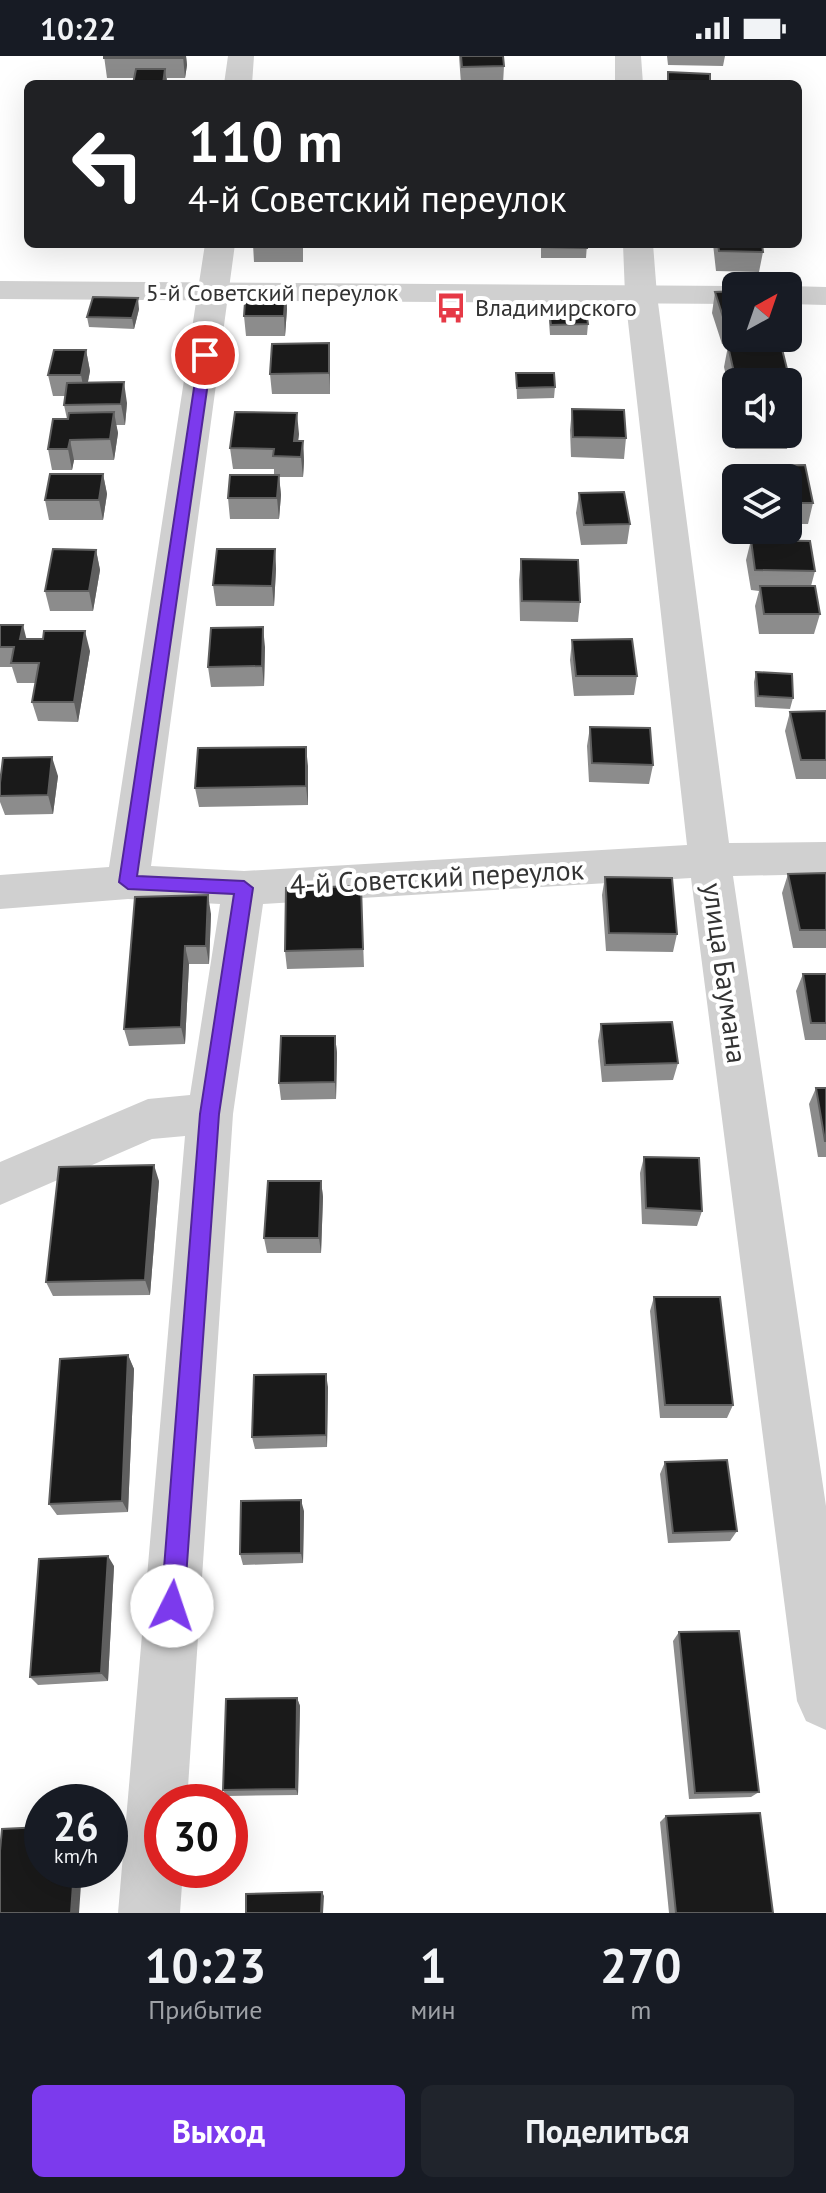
<!DOCTYPE html>
<html lang="ru">
<meta charset="utf-8">
<style>
body{margin:0;font-family:"PT Sans",sans-serif;background:#20242c;color:#f1f3f6;height:100vh;display:flex;flex-direction:column;font-size:30px;white-space:nowrap}
*{box-sizing:border-box;margin:0}
p{font-size:26px;color:#9ea1a6}
.icon{flex:none;width:44px;height:44px;fill:none;stroke:currentColor;stroke-width:2;stroke-linecap:round;stroke-linejoin:round}
.map{position:relative;height:1857px;overflow:hidden}
.panel{display:flex;flex-direction:column;background:#171b24;flex:1}
.panel>*{flex:none}
.guide{position:absolute;left:24px;top:24px;width:778px;height:168px;border-radius:12px;box-shadow:0 8px 32px #0002;background:#202124;color:#fff;overflow:hidden}
.needle{width:52px;rotate:40deg}
.fabs{position:absolute;left:722px;top:216px;display:grid;gap:16px}
.fabs a{display:grid;place-items:center;width:80px;height:80px;border-radius:12px;background:#171b24;box-shadow:0 8px 32px #0002;font-size:40px}
.speed{position:absolute;left:24px;top:1728px;display:flex;gap:16px;font-size:40px;font-weight:700;text-align:center}
.speed>*{display:grid;place-content:center;width:104px;height:104px;border-radius:50%;background:#171b24;box-shadow:0 8px 32px #0002;line-height:1}
.speed small{font-size:20px;font-weight:400}
.speed .limit{border:12px solid #d22;background:#fff;color:#111}
.pin{position:absolute;display:grid;place-items:center;width:68px;height:68px;color:#fff;margin:-34px;border:4px solid #fff;border-radius:50%;box-shadow:0 2px 8px #0007}
.me{position:absolute;width:88px;margin:-44px;rotate:4deg;stroke-linejoin:round;filter:drop-shadow(0 0 6px #0008)}
.turn{display:flex;align-items:center;gap:28px;height:168px;padding:0 32px;font-size:36px}
.turn .icon{width:104px;height:104px;stroke-width:2.5}
.turn b{display:block;font-size:56px;line-height:68px}
.eta{display:flex;justify-content:space-evenly;align-items:center;height:136px;text-align:center}
.eta b{font-size:48px;font-weight:600;line-height:56px}
.cta{display:flex;gap:16px;margin-top:auto;padding:16px 32px}
.cta a{flex:1;height:92px;border-radius:12px;background:#7c3aed;color:#fff;font-size:32px;font-weight:600;line-height:92px;text-align:center}
.cta a+a{background:#20242c;color:#f1f3f6}
.status{display:flex;justify-content:space-between;align-items:center;height:56px;padding:0 40px;background:#171b24;direction:ltr}
.status svg{height:22px;fill:currentColor}
.map>svg:first-child{display:block}
.lines{fill:none;stroke-linecap:round;stroke-linejoin:round}
.minor{fill:#d0d0d0;fill-rule:evenodd}
.tertiary{fill:#d0d0d0;fill-rule:evenodd}
.wall{fill:#8c8c8c}
.shaded-wall{fill:#5f5f5f}
.building{fill:#1a1a1a;stroke:#5f5f5f;stroke-width:2}
.route{fill:#7c3aed;stroke:#51269a;stroke-width:2}
.labels{text-anchor:middle;stroke-width:8;stroke-linejoin:round;paint-order:stroke}
.far-street-label{font-size:24px;fill:#333;stroke:#fff}
.far-poi-label{font-size:24px;fill:#333;stroke:#fff;text-anchor:start}
.street-label{font-size:28px;fill:#333;stroke:#fff}
</style>
<div class="status"><b>10:22</b><svg viewBox="0 0 49 12"><path d="M0 12V9h3v3zM5 12V6h3v6zM10 12V3h3v9zM15 12V0h3v12zM26 1h20v11H26zM47 4h2v5h-2z"/></svg></div>
<div class="map">
<svg width="826" height="1857" viewBox="0 0 826 1857">
<rect width="100%" height="100%" fill="#fff"/>
<g class="lines">
<path class="minor" d="M228,0H254L252,28H224Z
M615,0H641L643,28H615Z
M205,188H235L151,810L244,815L687,789L625,239L623,188H653L657,239L729,787L826,786V818L733,820L826,1450V1674L806,1665L797,1645L691,822L263,848L233,1058L187,1746H162V1814H183L180,1857H118L185,1080L152,1083L0,1149V1106L148,1043L190,1039L220,848L128,843L0,853V819L109,811Z"/>
<path class="tertiary" d="M0,225L736,230H737L736,248L0,243Z
M787,230H788L826,231V249L788,248Z"/>
</g>
<path class="wall" d="M104,0H186L187,9L185,22H167V28L134,22H107Z
M459,0H503L504,10L503,28H461Z
M667,0H725L723,10L668,9Z
M253,188H303V206H254Z
M541,188H587L586,202H541Z
M713,188H762L763,196L759,216L716,215Z
M286,232L287,253L285,280H246L244,260Z
M736,235V282H771V285L722,288L712,257L715,236Z
M139,253L134,273L89,271L87,261Z
M549,255L588,268L587,279H550L549,266Z
M329,287L330,338H272L270,318Z
M728,290L789,321L788,326H736V342H731L724,311Z
M86,294L90,315L88,326L127,347L125,369H116L118,377L114,404H74L72,414H52L48,393L67,363L64,349L65,340H53L48,319Z
M516,317L555,331L554,342L517,343Z
M734,348H736V378H788V357L792,372L787,393H735L730,368Z
M572,353L626,382L624,403L571,401L570,374Z
M299,378L298,385H303L304,405L303,421H279L281,439L279,463H230L228,442L274,419V413H233L230,392Z
M805,409L813,447L808,468H788V422H748L750,410Z
M103,418L107,438L103,464H49L45,444Z
M579,437L630,468L627,488L581,489L576,457Z
M751,484L815,515L811,530L820,558L814,578H759L755,550L759,535L751,534L746,504Z
M275,493L276,513L274,550H216L213,529Z
M96,494L100,514L93,555H50L45,535Z
M521,503L580,546L578,566L520,565L519,524Z
M0,569L27,583L90,595L78,666L38,665L32,646L36,627H17L12,611H0Z
M572,584L637,620L634,639L574,640L570,604Z
M265,591L264,630L211,631L208,611Z
M756,616L793,642L790,653L755,651L754,626Z
M826,655V723H796L785,675L790,656Z
M590,671L653,709L649,728L589,726L587,690Z
M308,710V749L199,751L195,732Z
M58,720L53,758L5,759L0,746V727Z
M826,817V892H793L782,837L788,818Z
M605,821L677,878L673,896L606,895L602,839Z
M361,830L364,911L287,913L285,895Z
M135,841L211,858L209,908H189L185,988L129,990L124,973Z
M803,918H826V984H805L796,935Z
M601,968L678,1007L673,1024L602,1026L598,985Z
M335,980L337,997L336,1043L281,1044L279,1027Z
M816,1032H826V1101H818L809,1048Z
M644,1101L702,1155L697,1170L642,1168L640,1117Z
M159,1125L150,1239L53,1240L46,1226Z
M321,1125L323,1141L321,1197H267L264,1182Z
M654,1241L733,1349L727,1362H660L650,1255Z
M128,1299L134,1313L128,1456L57,1459L49,1448Z
M328,1331L327,1391L255,1393L252,1381Z
M665,1406L737,1475L730,1485L668,1487L660,1418Z
M304,1455L303,1507L243,1509L240,1498Z
M114,1510L108,1625L38,1629L30,1621Z
M679,1576L759,1736L751,1741L689,1743L673,1585Z
M297,1642L300,1650L298,1739L227,1740L223,1734Z
M666,1760L773,1857H669L660,1766Z"/>
<path class="shaded-wall" d="M183,0H186L187,9L185,22Z
M165,13L167,28H163Z
M286,232L287,253L285,280L284,260Z
M138,242L139,253L134,273L132,262Z
M329,287L330,308V338L329,317Z
M86,294L90,315L85,340L81,319Z
M124,326L127,347L125,369L121,348Z
M114,356L118,377L114,404L110,383Z
M297,357L299,378L296,401L294,385Z
M70,384L74,404L72,414L68,393Z
M303,385L304,405L303,421L301,401Z
M103,418L107,438L103,464L99,444Z
M279,419L281,439L279,463L277,442Z
M275,493L276,513L274,550L272,530Z
M96,494L100,514L93,555L89,535Z
M23,569L28,589L20,583Z
M263,571L265,591L264,630L262,610Z
M85,575L90,595L78,666L74,646Z
M306,691L308,710V749L306,730Z
M52,701L58,720L53,758L48,739Z
M208,839L211,858L209,908L206,890Z
M185,890L189,908L185,988L181,971Z
M335,980L337,997L336,1043L335,1026Z
M154,1109L159,1125L150,1239L145,1224Z
M321,1125L323,1141L321,1197L319,1182Z
M128,1299L134,1313L128,1456L122,1445Z
M326,1318L328,1331L327,1391L326,1379Z
M301,1444L304,1455L303,1507L301,1497Z
M108,1500L114,1510L108,1625L101,1617Z
M297,1642L300,1650L298,1739L296,1733Z
M74,1814H82L79,1857H71Z
M322,1836L324,1840L323,1857H321Z"/>
<path class="building" d="M104,0H183V2H104Z
M461,0H503L504,10L462,11Z
M136,13H165L163,28H133Z
M668,16L710,18V28H668Z
M542,188H587V192L542,191Z
M718,188H762L763,196L719,195Z
M286,232L284,260H244L246,233Z
M736,235V266L725,267L715,236Z
M93,241L138,242L132,262L87,261Z
M549,255H586L588,268L551,269Z
M329,287V317L270,318L272,288Z
M781,289L789,321H735L728,290Z
M54,294H86L81,319H48Z
M516,317H554L555,331L517,332Z
M124,326L121,348L64,349L67,327Z
M572,353L624,354L626,382L573,381Z
M114,356L110,383L70,384L68,393H48L53,363H68L69,357Z
M235,356L297,357L294,385H303L301,401L273,400L274,393L230,392Z
M788,357L792,372H788Z
M805,409L813,447H788V422H753L750,410Z
M50,418H103L99,444H45Z
M230,419H279L277,442H228Z
M624,436L630,468L584,469L579,437Z
M751,484L810,485L815,515L755,514Z
M53,493L96,494L89,535H45Z
M217,493H275L272,530L213,529Z
M521,503L578,504L580,546L522,545Z
M760,530H815L820,558H764Z
M0,569H23L20,583H43L44,575H85L74,646H32L39,607H11L14,591H0Z
M263,571L262,610L208,611L211,572Z
M632,583L637,620H576L572,584Z
M756,616L792,618L793,642L758,640Z
M826,655V704H801L790,656Z
M590,671L650,672L653,709L592,707Z
M306,691V730L195,732L198,692Z
M52,701L48,739L0,740V727L3,702Z
M826,817V874H800L788,818Z
M605,821L672,822L677,878L609,877Z
M361,830L363,893L285,895L286,832Z
M208,839L206,890H185L181,971L124,973L135,841Z
M803,918H826V967H811Z
M672,966L678,1007L605,1009L601,968Z
M281,980H335V1026L279,1027Z
M816,1032H826V1085H825Z
M644,1101L699,1102L702,1155L646,1152Z
M154,1109L145,1224L46,1226L59,1111Z
M268,1125H321L319,1182H264Z
M654,1241H720L733,1349H665Z
M128,1299L122,1445L49,1448L60,1303Z
M326,1318V1379L252,1381L254,1319Z
M727,1404L737,1475L673,1477L665,1406Z
M301,1444V1497L240,1498L241,1445Z
M108,1500L101,1617L30,1621L39,1503Z
M739,1575L759,1736L695,1737L679,1576Z
M297,1642L296,1733L223,1734L226,1643Z
M760,1757L773,1857H676L666,1760Z
M42,1771V1814H74L71,1857H0V1795L2,1773Z
M322,1836L321,1857H246V1838Z"/>
<path class="route" d="M205,295L212,299L137,820L244,825L253,832L219,1058L184,1550L180,1558L172,1561L164,1558L161,1550L200,1058L234,838L128,833L119,826L199,299Z"/>
<defs>
<g id="bus-bare" transform="scale(2.4)"><path d="M-5-6H5V4H4V6H2V4H-2V6H-4V4H-5ZM-3.5-4V0h7V-4ZM-3.5 1.2v1.5H-2V1.2ZM2 1.2v1.5H3.5V1.2Z" fill="#e63946" stroke="#fff" stroke-width="2.5" paint-order="stroke"/></g>
</defs>
<g fill-rule="evenodd">
<use href="#bus-bare" x="451" y="252"/>
</g>
<g class="labels">
<g class="far-street-label">
<text x="272" y="245">5-й Советский переулок</text>
</g>
<g class="far-poi-label">
<text x="475" y="260">Владимирского</text>
</g>
<g class="street-label">
<text transform="translate(437 821) rotate(-3)" y="10">4-й Советский переулок</text>
<text transform="translate(725 917) rotate(82)" y="10">улица Баумана</text>
</g>
</g>
</svg>
<div class="fabs">
<a><svg class="needle" viewBox="-14 -14 28 28"><path d="M0-13l5 13h-10z" fill="#e53935"/><path d="M0 13l5-13h-10z" fill="#9ea1a6"/></svg></a>
<a><svg class="icon" aria-label="sound" viewBox="0 0 24 24"><path d="M4 9h4l5-4v14l-5-4H4zM17 9q2 3 0 6"/></svg></a>
<a><svg class="icon" aria-label="layers" viewBox="0 0 24 24"><path d="M12 4l9 5-9 5-9-5zM3 14l9 5 9-5"/></svg></a>
</div>
<div class="speed"><div>26<small>km/h</small></div><div class="limit">30</div></div>
<div class="pin" style="left:205px;top:299px;background:#d93025"><svg class="icon" aria-label="arrive" viewBox="0 0 24 24"><path d="M6 21V4h12l-3 4 3 4H6"/></svg></div>
<svg class="me" style="left:172px;top:1550px" viewBox="-20 -20 40 40"><circle r="19" fill="#fff"/><path d="M0-13L10 11 0 6-10 11z" fill="#7c3aed"/></svg>
<div class="guide">
<div class="turn"><svg class="icon" aria-label="left" viewBox="0 0 24 24"><path d="M17 20v-9H6M10 6l-5 5 5 5"/></svg><div><b>110 m</b>4-й Советский переулок</div></div>
</div>
</div>
<section class="panel">
<div class="eta">
<div><b>10:23</b><p>Прибытие</p></div>
<div><b>1</b><p>мин</p></div>
<div><b>270</b><p>m</p></div>
</div>
<div class="cta"><a>Выход</a><a>Поделиться</a></div>
</section>
